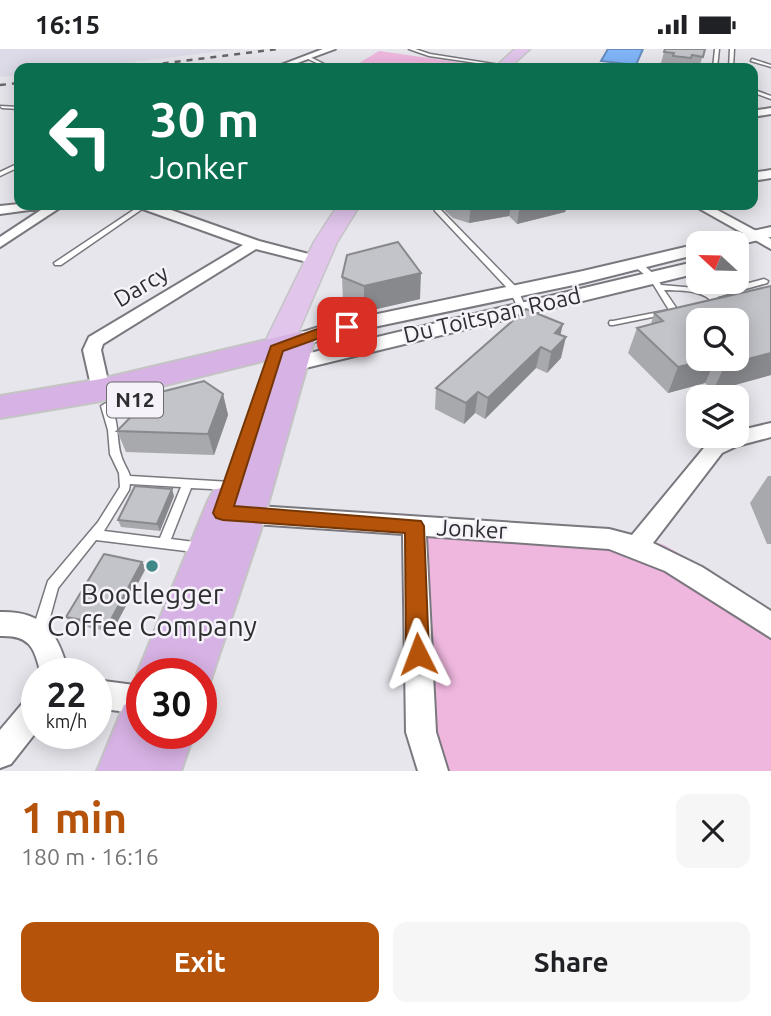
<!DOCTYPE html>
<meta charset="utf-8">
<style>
body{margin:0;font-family:Ubuntu,sans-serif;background:#f6f6f6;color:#202124;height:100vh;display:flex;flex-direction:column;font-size:26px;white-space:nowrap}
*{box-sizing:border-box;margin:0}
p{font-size:23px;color:#757577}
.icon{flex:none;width:38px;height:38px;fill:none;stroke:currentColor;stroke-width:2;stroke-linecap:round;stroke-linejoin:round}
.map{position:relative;height:722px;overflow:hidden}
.panel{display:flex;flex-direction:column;background:#fff;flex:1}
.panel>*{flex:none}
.top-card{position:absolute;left:14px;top:14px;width:744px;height:147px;border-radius:14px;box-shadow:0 4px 18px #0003;background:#0b6e4f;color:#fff;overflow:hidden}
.needle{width:46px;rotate:292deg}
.controls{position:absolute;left:686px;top:182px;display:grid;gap:14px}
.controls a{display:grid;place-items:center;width:63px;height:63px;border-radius:14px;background:#fff;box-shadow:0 4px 18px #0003;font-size:35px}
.speed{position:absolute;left:21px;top:609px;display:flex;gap:14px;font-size:35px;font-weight:700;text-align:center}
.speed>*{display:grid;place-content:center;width:91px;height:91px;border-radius:50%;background:#fff;box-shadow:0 4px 18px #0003;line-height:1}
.speed small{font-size:18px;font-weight:400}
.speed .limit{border:10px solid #d22;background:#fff;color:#111}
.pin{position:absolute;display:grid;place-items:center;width:60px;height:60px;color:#fff;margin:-30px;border-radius:14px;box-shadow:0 4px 10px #0006}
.me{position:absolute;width:77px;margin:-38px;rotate:357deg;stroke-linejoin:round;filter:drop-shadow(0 0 5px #0008)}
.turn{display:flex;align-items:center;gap:24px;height:147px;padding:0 21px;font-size:32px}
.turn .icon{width:91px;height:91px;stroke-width:2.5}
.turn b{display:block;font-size:49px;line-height:60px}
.round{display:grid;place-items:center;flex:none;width:74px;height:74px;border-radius:14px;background:#f6f6f6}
.overview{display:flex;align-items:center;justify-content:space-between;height:119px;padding:0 21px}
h1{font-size:42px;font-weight:600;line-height:52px;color:#b45309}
.button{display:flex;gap:14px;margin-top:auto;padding:14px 21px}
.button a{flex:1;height:80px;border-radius:14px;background:#b45309;color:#fff;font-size:28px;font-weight:600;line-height:80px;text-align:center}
.button a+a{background:#f6f6f6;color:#202124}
.status{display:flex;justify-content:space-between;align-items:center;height:49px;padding:0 35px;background:#fff;direction:ltr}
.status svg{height:19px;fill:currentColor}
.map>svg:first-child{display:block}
.built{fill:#dedbe8}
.green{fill:#efb7de}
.water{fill:#80b5f8;stroke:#678cbc;stroke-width:2}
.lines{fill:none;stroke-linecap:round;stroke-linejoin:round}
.service-casing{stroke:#7a787e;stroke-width:3}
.minor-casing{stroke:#7a787e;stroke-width:4}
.tertiary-casing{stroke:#7a787e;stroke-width:4}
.primary-casing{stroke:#c4c4c5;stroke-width:3}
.trunk-casing{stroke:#c4c4c5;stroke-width:4}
.service{fill:#fff;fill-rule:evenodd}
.minor{fill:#fff;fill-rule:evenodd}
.tertiary{fill:#fff;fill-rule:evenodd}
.primary{fill:#e1c5eb;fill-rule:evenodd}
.trunk{fill:#d7b2e4;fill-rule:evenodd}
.rail{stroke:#666669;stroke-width:2.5;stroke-dasharray:6 6;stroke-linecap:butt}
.wall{fill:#a7a9ad;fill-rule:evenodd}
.shaded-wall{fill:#88898d}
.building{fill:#c2c4c9;stroke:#88898d;stroke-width:2}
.route{fill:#b45309;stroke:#753606;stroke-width:2}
.poi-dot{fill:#408887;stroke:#f5f3f9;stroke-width:2.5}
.labels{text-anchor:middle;stroke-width:5;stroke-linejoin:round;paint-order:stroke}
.shield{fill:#f5f3f9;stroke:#6a696c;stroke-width:2}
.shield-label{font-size:21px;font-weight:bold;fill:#2e2e30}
.street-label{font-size:23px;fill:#2e2e30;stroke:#f5f3f9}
.near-poi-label{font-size:28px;fill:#2e2e30;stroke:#f5f3f9}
</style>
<div class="status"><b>16:15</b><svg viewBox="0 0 49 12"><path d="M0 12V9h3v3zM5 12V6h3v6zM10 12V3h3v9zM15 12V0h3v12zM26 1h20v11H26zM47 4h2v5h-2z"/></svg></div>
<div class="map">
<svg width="771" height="722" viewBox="0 0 771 722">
<rect width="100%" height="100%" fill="#e7e6ec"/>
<path class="built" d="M0,0H239L83,19H19V27L0,28Z"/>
<path class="green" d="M379,2L478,16L474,19H351Z
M421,470L629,485L664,496L708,521L771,566V722H431Z"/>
<path class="water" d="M608,0H643L636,16L601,12Z"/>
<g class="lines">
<g class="service-casing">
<path id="service" d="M409,0H415L430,5L506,17L504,18L429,7Z
M715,0H719L717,19H713Z
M730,0H734L733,19H729Z
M306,7H308L326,16L322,19H318L321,16L306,9Z
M752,10L771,16V18L751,12Z
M752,40L771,47V50L752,43Z
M0,57L19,58V60L2,59Z
M19,114V118L0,127V123Z
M141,156H148L61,216H55L54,214Z
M433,156H439L440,160L517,239L526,259L525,261H519L510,242L435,162Z
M634,213H640L656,227L661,236L696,239L712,244L764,230L768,232L767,234L717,248L721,254L718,261H715L711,259L713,254C703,240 680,242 664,241L677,260L687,264V268H681L671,263L667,265L613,276H610L609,274L610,272H613L669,261L650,230L634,217Z
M106,354C120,363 116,392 121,406C123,414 128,420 130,427L231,433L235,434L236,437L235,440L231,441L191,439L171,490L202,494L206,495L208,499L206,503L202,504L96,491L58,539L46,583L44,587L39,589L34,587L32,583L48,532L98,473L120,438L119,424L110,405L108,381L101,357ZM130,435L181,438L160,489L104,482L129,441Z"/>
</g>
<g class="minor-casing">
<path id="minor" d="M323,0H335L284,19H273Z
M771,59V65L752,68V62Z
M771,121V129L752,132V124Z
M19,155L64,156L0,198V188L44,159L0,165V157Z
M139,156H157L259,192L320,208L322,211L315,215L256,200L103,295L101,301L110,341L108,345H94L92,341L83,301L89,288L243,196L140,159Z
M693,156H708L771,190V200Z
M771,374V388L737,397L722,404L653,494L702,518L771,562V589L665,522L609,500L426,487L436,683L448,722H418L406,683L403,485L241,474L233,471L230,465L233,459L241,456L609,480L632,486L708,394L722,387H737V382Z
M0,563C46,562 58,585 69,625H41C34,598 30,586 0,587Z
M96,631L142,637V665L96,659Z
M37,645V682L11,715L0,719V681L27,649Z"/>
</g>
<g class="tertiary-casing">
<path id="tertiary" d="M771,178V188L737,196L713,194L716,190Z
M698,195V205L583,234L331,287L299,299L291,297L288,292L291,287L325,276L583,222Z
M698,212V224L293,322L285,320L282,315L285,310L293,308Z"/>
</g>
<g class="primary-casing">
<path id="primary" d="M515,0H530L509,19H494Z
M338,156H360L337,193L291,300L287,306L277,309L267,306L263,300L268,287L314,193Z"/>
</g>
<g class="trunk-casing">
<path id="trunk" d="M299,283L309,286L314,292L261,480L207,642L201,644V625H142V636L137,625L208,452L214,441L227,437L235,439L279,308L101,352L0,369V347L101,330Z
M142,649V684H194L181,722H97L124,656Z"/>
</g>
<use href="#service" class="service"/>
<use href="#minor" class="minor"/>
<use href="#tertiary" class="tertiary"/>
<use href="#primary" class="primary"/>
<use href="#trunk" class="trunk"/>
<path class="rail" d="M127,19L278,0
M0,36L19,34"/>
</g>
<path class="wall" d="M665,0H705L699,19H669L670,18L660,17Z
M446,156H568L565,163L517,175L509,167L469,174L453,169L445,162Z
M342,228L420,250L364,263L343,254Z
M771,237V326L713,342L705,334L668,344L628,304L637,279L651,275L654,264ZM737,271V310H698Z
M560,286L561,309L547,324L536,319L485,370L475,364L464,375L435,360L436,339Z
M223,345L228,366L214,406L126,403L117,382Z
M768,427H771V495H767L750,454Z
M174,447L160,482L121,478L118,471Z
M142,513L146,519L112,583L71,575L66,568Z"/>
<path class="shaded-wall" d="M471,156H511L509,167L469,174Z
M520,156H568L565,163L517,175Z
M421,224L420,250L364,263V237Z
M563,275L558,296L566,288L561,309L547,324L555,284Z
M541,298L536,319L485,370L488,349Z
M771,304V326L713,342L725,316Z
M712,310H716L705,334L668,344L678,318Z
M478,343L475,364L464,375L466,354Z
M223,345L228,366L214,406L208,385Z
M172,440L174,447L160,482L157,475Z
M142,513L146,519L112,583L108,576Z"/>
<path class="building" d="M665,0H705L703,8L692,6L691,9L673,7L674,4L664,3Z
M398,193L421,224L364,237L342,228L347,206Z
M771,237V304L725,316L718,310H737V271H698V310H712L678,318L637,279L663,272L654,264Z
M526,260L563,275L555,284L566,288L551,303L541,298L488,349L478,343L466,354L436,339Z
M204,332L223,345L208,385L117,382L153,345Z
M135,437L172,440L157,475L118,471Z
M104,505L142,513L108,576L66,568Z"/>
<path class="route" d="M347,274L352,275V281L328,286L283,302L234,457L421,472L424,477L429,605L425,612L418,616L410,612L406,605L405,484L223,471L216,469L213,464L271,297L320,279Z"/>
<circle class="poi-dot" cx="152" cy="517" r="7"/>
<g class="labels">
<rect class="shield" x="107" y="333.5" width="56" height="35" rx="5"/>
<g class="shield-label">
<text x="135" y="358">N12</text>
</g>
<g class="street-label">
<text transform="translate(141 237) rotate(-31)" y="8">Darcy</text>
<text transform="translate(492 266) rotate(-13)" y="8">Du Toitspan Road</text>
<text transform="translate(472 480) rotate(3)" y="8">Jonker</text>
</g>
<g class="near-poi-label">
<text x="152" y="555">Bootlegger<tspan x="152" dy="32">Coffee Company</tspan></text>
</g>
</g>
</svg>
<div class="controls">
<a><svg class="needle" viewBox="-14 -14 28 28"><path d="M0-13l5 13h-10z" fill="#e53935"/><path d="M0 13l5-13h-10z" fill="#757577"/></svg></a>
<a><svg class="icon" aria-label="search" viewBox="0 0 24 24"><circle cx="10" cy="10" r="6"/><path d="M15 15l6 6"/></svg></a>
<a><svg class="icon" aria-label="layers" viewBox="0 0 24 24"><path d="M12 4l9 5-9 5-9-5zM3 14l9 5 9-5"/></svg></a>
</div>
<div class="speed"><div>22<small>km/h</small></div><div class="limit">30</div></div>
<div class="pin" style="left:347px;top:278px;background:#d93025"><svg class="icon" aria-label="arrive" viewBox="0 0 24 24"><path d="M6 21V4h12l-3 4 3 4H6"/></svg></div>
<svg class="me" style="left:418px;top:605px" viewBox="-20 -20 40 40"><path d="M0-17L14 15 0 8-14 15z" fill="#b45309" stroke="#fff" stroke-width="4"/></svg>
<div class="top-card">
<div class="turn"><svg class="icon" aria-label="left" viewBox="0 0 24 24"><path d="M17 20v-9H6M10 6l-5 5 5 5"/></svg><div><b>30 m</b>Jonker</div></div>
</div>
</div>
<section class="panel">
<div class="overview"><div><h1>1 min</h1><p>180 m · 16:16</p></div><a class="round"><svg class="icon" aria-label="close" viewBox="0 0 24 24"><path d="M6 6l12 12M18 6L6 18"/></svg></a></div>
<div class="button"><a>Exit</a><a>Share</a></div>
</section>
